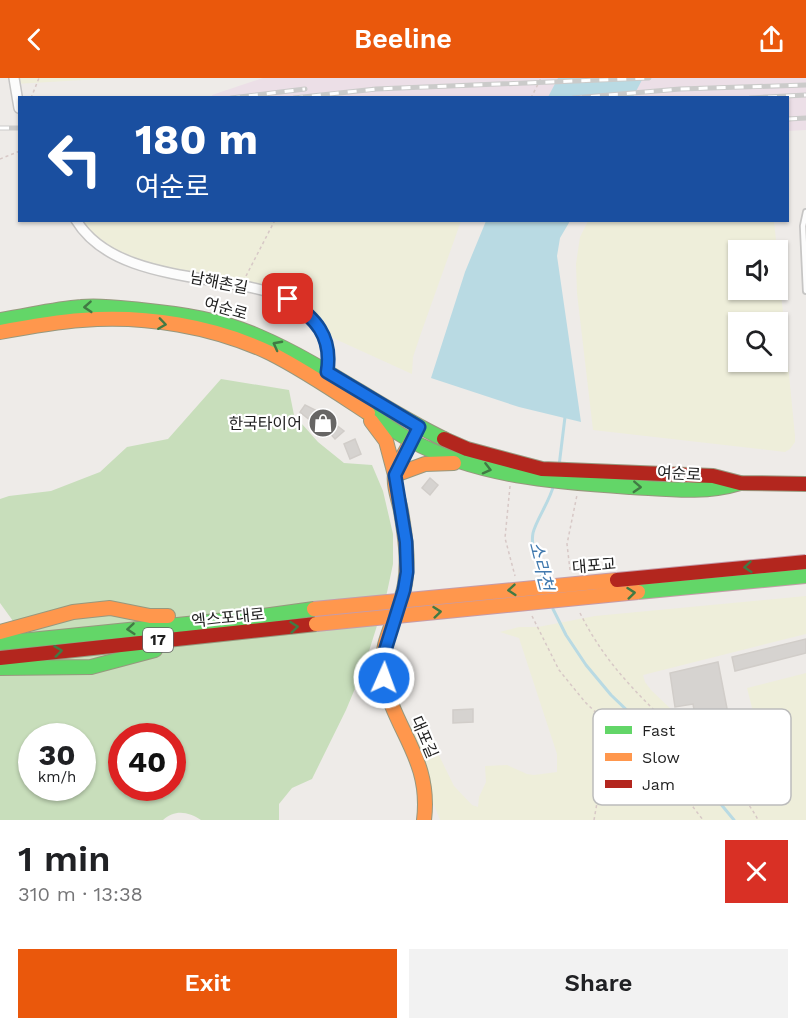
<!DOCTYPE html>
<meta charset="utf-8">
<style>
body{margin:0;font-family:"Work Sans","Noto Sans KR",sans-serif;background:#f2f2f2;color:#202124;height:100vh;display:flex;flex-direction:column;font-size:22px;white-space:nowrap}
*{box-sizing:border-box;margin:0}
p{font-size:20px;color:#757577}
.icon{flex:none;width:33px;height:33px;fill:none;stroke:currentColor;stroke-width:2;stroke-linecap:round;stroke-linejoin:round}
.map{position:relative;height:742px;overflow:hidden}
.panel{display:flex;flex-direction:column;background:#fff;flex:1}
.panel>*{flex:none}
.banner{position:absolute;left:18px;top:18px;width:771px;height:126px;border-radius:0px;box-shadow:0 2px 4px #0004;background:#1a4fa0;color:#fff;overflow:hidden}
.controls{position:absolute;left:728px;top:162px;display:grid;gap:12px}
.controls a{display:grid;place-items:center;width:60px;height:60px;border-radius:0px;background:#fff;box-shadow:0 2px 4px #0004;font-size:30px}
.speed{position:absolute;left:18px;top:645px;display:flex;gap:12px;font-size:30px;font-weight:700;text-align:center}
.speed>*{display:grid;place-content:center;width:78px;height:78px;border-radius:50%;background:#fff;box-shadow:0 2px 4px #0004;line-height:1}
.speed small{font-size:15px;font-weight:400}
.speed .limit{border:9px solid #d22;background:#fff;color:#111}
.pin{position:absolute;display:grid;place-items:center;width:51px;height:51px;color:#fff;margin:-26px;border-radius:12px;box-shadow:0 3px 9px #0006}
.me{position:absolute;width:66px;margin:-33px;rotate:2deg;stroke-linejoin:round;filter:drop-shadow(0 0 4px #0008)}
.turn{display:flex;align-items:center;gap:21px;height:126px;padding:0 18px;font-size:27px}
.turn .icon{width:78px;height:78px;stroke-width:2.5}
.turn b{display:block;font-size:42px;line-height:51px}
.round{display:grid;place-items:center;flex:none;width:63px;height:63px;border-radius:0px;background:#f2f2f2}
.headline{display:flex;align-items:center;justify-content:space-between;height:102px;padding:0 18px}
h1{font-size:36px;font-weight:600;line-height:45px}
.action{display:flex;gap:12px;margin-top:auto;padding:12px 18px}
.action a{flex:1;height:69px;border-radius:0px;background:#ea580c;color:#fff;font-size:24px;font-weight:600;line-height:69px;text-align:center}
.action a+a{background:#f2f2f2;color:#202124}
header{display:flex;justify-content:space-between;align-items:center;height:78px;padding:0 18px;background:#ea580c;color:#fff;font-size:27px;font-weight:600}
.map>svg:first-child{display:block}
.industrial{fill:#ecdfe7}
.farmland{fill:#eeeeda;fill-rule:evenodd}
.forest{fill:#c8debb;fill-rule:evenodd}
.water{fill:#b9dae3}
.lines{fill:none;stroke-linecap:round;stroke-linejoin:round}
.stream{stroke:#b9dae3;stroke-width:3}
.building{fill:#d6d3d0;stroke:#d1cdc9;stroke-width:1.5}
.lane-casing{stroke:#c6c5c4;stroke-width:8}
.street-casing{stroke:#c6c5c4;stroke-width:12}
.fast-casing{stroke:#97987e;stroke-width:16}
.slow-casing{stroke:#97987e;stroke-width:16}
.jam-casing{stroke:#97987e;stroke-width:16}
.path{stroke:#d7c8c6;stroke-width:1.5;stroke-dasharray:3 3;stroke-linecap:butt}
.lane{stroke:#fcfcfc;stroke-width:4.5}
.street{stroke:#fcfcfc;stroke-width:9}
.fast{stroke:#63d668;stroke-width:14}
.slow{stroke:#ff974d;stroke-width:14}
.jam{stroke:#b3261e;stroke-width:14}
.rail-casing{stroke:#cbcbca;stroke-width:5}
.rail{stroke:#fff;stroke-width:3;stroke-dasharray:9;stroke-linecap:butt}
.fast-bridge-casing{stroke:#c59ca9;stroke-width:16;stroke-linecap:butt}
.slow-bridge-casing{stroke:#c59ca9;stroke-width:16;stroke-linecap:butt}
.jam-bridge-casing{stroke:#c59ca9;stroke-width:16;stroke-linecap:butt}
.fast-bridge{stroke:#63d668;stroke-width:14}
.slow-bridge{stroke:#ff974d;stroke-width:14}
.jam-bridge{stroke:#b3261e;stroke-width:14}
.oneway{stroke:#417a44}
.route-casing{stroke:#114b97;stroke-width:15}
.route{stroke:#1a73e8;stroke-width:10}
.labels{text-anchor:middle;stroke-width:4.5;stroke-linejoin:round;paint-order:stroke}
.shield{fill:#fff;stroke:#626262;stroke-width:1.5}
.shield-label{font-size:15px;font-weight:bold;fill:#1f1f1f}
.street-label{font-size:16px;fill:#1f1f1f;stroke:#fff}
.poi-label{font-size:16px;fill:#1f1f1f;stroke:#fff;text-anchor:end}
.water-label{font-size:18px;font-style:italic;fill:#4179ae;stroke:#fff}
.key{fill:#fff;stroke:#bcbcbc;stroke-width:1.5}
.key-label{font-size:16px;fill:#1f1f1f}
</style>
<header><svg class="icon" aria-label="back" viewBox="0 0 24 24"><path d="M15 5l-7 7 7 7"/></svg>Beeline<svg class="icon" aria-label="share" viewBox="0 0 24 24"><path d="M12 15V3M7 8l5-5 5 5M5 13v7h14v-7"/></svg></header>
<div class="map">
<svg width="806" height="742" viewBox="0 0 806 742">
<rect width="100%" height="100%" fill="#eeebe8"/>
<path class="industrial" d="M263,0H806V52L788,53V20H213L212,17Z"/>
<path class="farmland" d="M14,0H119L15,6Z
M76,143H461L420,258L413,279L412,296L322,255L287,221L119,179Z
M588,143H774L777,172H738V212H777V174L795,358V364L790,371L785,374L593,352L577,215L576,186L580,159ZM777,244V284H738V244Z
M806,518V556L643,597L645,604L651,612L701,660L708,665L757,650L747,610L806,595V742H440L405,653L422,643L454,708L472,727L478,729L479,719L486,704L485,688L507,687L527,696L534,697L557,694V676L519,560L500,554L519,549H538L595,538Z"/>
<path class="forest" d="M221,301L289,312L294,337L318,364L344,385L372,387L383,413L393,456V486L386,519L364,589L346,632L312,701L292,710L279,726V742H201C189,734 175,731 163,742H0V566L13,543L0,525V421L9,418L51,413L100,394L127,369L168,361ZM32,658H82V710H32ZM122,658H172V710H122Z"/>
<path class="water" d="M558,0H643L633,19H548Z
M486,143H570L560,160L557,178L581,344L519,329L431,300L465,194Z"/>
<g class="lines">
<path class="stream" d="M559,388L565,339
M543,502C539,487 530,470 533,455C536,442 550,423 554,406
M553,531L566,557L586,587L611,617L705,707L734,742"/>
</g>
<path class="building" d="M305,327L319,334L344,353L335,361L328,353L327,356L300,334Z
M355,361L361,376L350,381L344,366Z
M430,400L438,407L430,417L422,410Z
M806,561V575L735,593L732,579Z
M718,584L730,646L698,653L693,626L675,629L670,595Z
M473,631V644L453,645V632Z"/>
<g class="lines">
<g class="lane-casing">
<path id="lane" d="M806,134L803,148L806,213"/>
</g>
<g class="street-casing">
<path id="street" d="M14,0L19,30
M76,142C114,205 220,195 281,218C312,230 332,262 327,294"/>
</g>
<g class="fast-casing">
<path id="fast" d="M0,242C27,238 54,231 81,229C101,227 121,230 141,232C182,236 222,242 260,259C325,287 381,331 444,361
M368,335C382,344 395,354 410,362C478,399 556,404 631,409C668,411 704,416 740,405
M0,565L256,539L314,531
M0,590L91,589L155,572"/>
</g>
<g class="slow-casing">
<path id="slow" d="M0,254C27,249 54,244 82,242C145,237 213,248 270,275C304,292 336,314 368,335
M371,343L386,363L395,397L425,386L454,385
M415,356C409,369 398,383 395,397C393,408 399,422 401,433C405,457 409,482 405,506C400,536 379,563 383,594C391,651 432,678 424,742
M0,554L73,534L110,530L150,538H168"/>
</g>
<g class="jam-casing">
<path id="jam" d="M444,361L467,371L542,391L713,398L740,405L806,406
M0,580L316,546"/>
</g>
<path class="path" d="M31,20L39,0
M531,20L541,0
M0,81L20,73
M246,198L275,142
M510,408L505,460L515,498
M570,492L567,466L577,417
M580,535C609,593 648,626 694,670C716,692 744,714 758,742
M532,538L559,592L585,624L690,725L703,742
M594,742L597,725L632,671"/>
<use href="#lane" class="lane"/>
<use href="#street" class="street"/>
<use href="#fast" class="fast"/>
<use href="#slow" class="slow"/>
<use href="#jam" class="jam"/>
<g class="rail-casing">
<path id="rail" d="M231,20L305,11
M294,20L376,11L649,0
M573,20L680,11L806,7
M750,20L806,17
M788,41L806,40
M0,50H20"/>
</g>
<use href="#rail" class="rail"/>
<g class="fast-bridge-casing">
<path id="fast-bridge" d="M638,514L806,498"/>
</g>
<g class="slow-bridge-casing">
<path id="slow-bridge" d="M314,531L617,502
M316,546L638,514"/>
</g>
<g class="jam-bridge-casing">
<path id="jam-bridge" d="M617,502L806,484"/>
</g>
<use href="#fast-bridge" class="fast-bridge"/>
<use href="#slow-bridge" class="slow-bridge"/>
<use href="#jam-bridge" class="jam-bridge"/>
</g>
<defs><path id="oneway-chevron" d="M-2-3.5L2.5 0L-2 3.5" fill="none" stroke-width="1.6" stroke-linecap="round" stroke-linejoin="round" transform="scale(1.5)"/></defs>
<g class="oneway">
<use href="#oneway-chevron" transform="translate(88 229) rotate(176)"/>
<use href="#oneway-chevron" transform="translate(162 246) rotate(8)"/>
<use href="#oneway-chevron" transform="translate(277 267) rotate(-152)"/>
<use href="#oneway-chevron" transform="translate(487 391) rotate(14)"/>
<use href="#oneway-chevron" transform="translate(637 409) rotate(3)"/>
<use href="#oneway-chevron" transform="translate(748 489) rotate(175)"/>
<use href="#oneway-chevron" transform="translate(512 512) rotate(175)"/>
<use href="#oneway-chevron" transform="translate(631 515) rotate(-6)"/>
<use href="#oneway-chevron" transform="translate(437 534) rotate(-6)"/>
<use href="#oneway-chevron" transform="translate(294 549) rotate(-6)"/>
<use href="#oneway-chevron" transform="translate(131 551) rotate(175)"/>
<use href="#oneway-chevron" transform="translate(58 573) rotate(-7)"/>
</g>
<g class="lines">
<g class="route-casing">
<path id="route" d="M288,221C315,240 333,258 327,294L419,349L395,397L406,464L407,494L404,512L384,576L382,592L384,600"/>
</g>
<use href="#route" class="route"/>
</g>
<defs>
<g id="shop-disc" transform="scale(1.5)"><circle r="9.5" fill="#676665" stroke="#fff"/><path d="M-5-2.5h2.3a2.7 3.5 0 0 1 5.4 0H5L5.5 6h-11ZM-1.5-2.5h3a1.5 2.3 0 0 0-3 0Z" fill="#fff"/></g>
</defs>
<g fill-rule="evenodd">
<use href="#shop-disc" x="323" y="345"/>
</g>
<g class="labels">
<rect class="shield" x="143" y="550" width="30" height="24" rx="4.5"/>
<g class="shield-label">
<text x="158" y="567">17</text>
</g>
<g class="street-label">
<text transform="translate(219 204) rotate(11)" y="6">남해촌길</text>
<text transform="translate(226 230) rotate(16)" y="6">여순로</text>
<text transform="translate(679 395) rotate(3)" y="6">여순로</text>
<text transform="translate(594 487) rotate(-5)" y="6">대포교</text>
<text transform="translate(228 539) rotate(-6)" y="6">엑스포대로</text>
<text transform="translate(425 659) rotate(67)" y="6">대포길</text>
</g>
<g class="poi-label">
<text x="302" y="351">한국타이어</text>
</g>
<g class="water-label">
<text transform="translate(541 488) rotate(76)" y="6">소라천</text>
</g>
</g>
<rect x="593" y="631" width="198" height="96" rx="9" class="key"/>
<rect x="605" y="648" width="27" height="8" fill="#63d668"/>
<rect x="605" y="675" width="27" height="8" fill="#ff974d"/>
<rect x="605" y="702" width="27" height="8" fill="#b3261e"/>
<g class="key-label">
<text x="642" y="658">Fast</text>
<text x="642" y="685">Slow</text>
<text x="642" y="712">Jam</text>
</g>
</svg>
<div class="controls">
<a><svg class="icon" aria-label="sound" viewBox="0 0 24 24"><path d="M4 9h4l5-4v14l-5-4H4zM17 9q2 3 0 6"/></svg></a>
<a><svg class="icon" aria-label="search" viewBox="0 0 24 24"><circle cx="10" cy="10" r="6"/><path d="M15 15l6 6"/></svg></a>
</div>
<div class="speed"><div>30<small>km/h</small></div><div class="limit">40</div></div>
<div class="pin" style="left:288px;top:221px;background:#d93025"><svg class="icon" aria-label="arrive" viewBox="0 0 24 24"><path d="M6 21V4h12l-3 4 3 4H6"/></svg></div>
<svg class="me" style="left:384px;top:600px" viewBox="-20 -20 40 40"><circle r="17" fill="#1a73e8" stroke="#fff" stroke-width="3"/><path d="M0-11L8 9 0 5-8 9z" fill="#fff"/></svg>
<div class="banner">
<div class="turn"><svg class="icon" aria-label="left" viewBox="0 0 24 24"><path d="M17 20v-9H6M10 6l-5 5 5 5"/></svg><div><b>180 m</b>여순로</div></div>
</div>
</div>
<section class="panel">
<div class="headline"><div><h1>1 min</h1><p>310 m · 13:38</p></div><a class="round" style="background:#d93025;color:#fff"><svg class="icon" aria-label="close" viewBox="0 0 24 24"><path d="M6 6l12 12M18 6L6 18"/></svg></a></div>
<div class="action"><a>Exit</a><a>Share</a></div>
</section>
